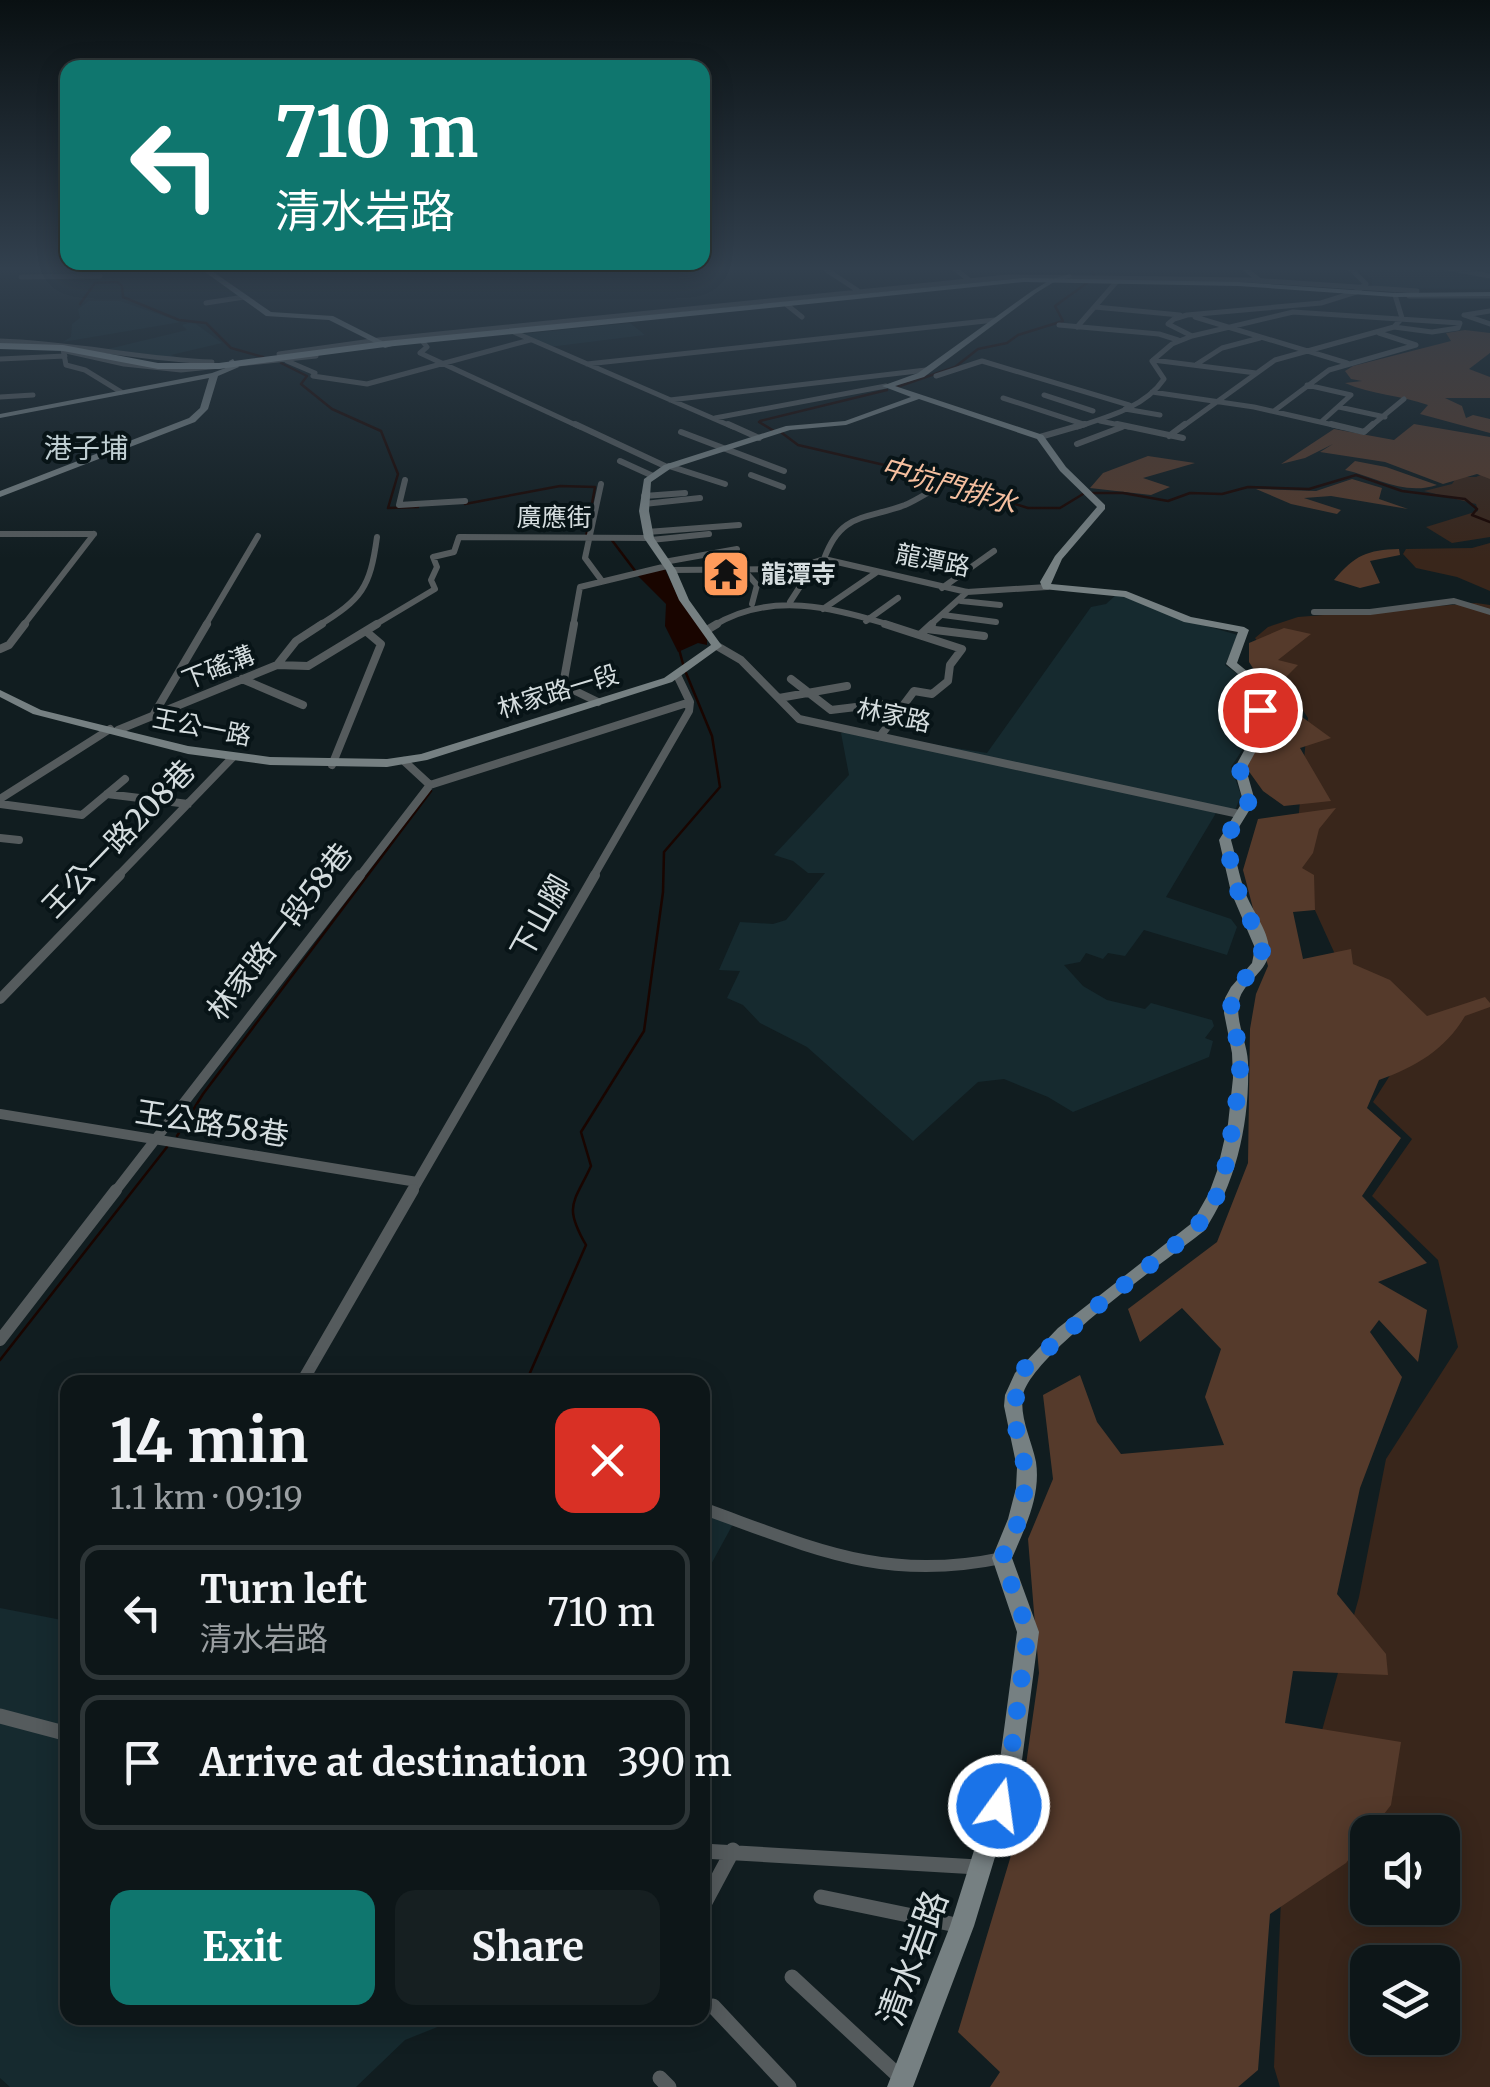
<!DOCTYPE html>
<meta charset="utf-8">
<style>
body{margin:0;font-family:Merriweather,"Noto Sans TC",serif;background:#161f21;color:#f1f3f6;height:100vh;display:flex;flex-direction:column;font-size:38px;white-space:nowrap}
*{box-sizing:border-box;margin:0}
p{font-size:32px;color:#9a9fa2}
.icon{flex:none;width:55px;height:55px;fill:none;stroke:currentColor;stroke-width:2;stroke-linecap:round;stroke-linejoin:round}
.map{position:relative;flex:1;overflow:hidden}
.sheet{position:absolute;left:60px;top:1375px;width:650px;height:650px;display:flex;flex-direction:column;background:#0d1618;border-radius:20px;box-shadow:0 5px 25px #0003,0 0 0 2px #2d3537}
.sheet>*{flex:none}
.banner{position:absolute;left:60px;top:60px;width:650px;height:210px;border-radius:20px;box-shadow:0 5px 25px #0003,0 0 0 2px #2d3537;background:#0f766e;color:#fff;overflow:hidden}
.controls{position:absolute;left:1350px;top:1815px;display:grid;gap:20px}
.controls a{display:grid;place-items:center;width:110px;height:110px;border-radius:20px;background:#0d1618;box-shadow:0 5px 25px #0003,0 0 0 2px #2d3537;font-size:50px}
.pin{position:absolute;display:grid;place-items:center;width:85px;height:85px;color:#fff;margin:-42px;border:5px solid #fff;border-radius:50%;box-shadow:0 2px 10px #0007}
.me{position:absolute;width:110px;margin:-55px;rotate:14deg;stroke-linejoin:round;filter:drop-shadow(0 0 8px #0008)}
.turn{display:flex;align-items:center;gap:35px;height:210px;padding:0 50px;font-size:45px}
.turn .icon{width:130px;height:130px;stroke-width:2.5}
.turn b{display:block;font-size:70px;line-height:85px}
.round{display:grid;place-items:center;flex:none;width:105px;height:105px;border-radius:20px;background:#161f21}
.summary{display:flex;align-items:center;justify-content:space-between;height:170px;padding:0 50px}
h1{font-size:60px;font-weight:700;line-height:75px}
.primary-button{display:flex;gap:20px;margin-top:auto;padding:20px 50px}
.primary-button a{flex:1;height:115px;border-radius:20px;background:#0f766e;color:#fff;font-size:40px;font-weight:700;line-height:115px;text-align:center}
.primary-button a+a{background:#161f21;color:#f1f3f6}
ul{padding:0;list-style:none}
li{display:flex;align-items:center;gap:30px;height:135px;margin:0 20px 15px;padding:0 30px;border:5px solid #2d3537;border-radius:20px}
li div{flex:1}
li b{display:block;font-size:38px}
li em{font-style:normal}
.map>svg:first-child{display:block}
.built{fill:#162a2f}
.green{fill:#39261b;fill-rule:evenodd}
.forest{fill:#553a2b}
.water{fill:#190500}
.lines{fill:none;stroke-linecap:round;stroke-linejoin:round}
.stream{stroke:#190500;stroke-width:2.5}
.street-far5{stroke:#555b5d;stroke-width:5}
.street-far4{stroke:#555b5d;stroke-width:6}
.street-far3{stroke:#555b5d;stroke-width:8}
.street-far2{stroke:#555b5d;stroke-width:10}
.street-far1{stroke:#555b5d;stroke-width:12}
.street{stroke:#555b5d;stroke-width:15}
.secondary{fill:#768082;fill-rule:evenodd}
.primary{fill:#909c9f;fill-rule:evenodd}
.route{stroke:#1a73e8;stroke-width:18;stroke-dasharray:0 32.4}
.labels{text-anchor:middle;stroke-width:8;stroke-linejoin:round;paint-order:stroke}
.far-street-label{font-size:25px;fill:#d5dddf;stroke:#081417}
.far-poi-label{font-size:25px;font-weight:bold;fill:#d5dddf;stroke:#081417;text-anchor:start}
.far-neighbourhood-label{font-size:28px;fill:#c0cfd3;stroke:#081417}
.far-water-label{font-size:28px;font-style:italic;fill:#f5bf9f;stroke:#081417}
.street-label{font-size:30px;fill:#d5dddf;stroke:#081417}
.near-street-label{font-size:35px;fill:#d5dddf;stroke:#081417}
</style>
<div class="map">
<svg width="1490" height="2087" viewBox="0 0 1490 2087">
<rect width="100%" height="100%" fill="#111d20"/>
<path class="built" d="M1354,267H1490V289L1372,288V279Z
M89,301H120L181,322L63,342L71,337L72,324L80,318L78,309Z
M189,323L196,324L222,343L171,355L183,359L108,349L187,330L182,325Z
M630,323L645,335L549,347L522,334Z
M1117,594L1185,620L1238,635L1225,665L1249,682L1255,694L1251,710L1255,727L1252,735L1231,767L1241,795L1233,816L1216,813L1166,897L1231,919L1237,927L1227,955L1144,930L1125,956L1108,953L1103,959L1086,953L1080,962L1064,965L1083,986L1107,1000L1145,1009L1151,1003L1212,1020L1214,1026L1205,1038L1213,1041L1209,1057L1073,1112L1048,1097L1004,1079L978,1082L913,1141L807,1047L760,1023L743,1005L727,998L740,971L719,970L740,922L773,924L786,920L825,873H808L793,861L774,855L849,775L841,733L848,731L987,753L1091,607L1106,604Z
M703,1514L733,1524L703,1579Z
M0,1608L67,1621L68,2018H460L405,2040L356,2087H10L0,2078Z"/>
<path class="green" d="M1490,471V537L1452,543L1426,527L1478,511L1476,504L1424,491L1452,484L1457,477H1476Z
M1490,543V591L1457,577L1416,568L1403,554L1406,549L1472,548Z
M1476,603L1490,605V2087H1280L1274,2067L1282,1875L1359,1597L1386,1459L1458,1347L1438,1260L1372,1196L1412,1139L1373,1102L1419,1030L1339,963L1294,864L1308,718L1255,638L1268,627L1298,617ZM1368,1832H1442V1908H1368ZM1368,1962H1442V2038H1368Z"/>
<path class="forest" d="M1465,330L1490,333V353L1469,369L1490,377V398H1445L1462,406L1466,418L1473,415L1490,419V433L1420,414L1428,405C1400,395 1372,395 1345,383L1362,381L1351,379L1345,371L1353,366L1451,341L1446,333Z
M1414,424L1490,437V479L1477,474L1443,484L1385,462L1320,452L1333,444L1305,458L1281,464L1334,429L1394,440Z
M1148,456L1195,463L1143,478L1170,487L1151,495L1090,488L1103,473Z
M1355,461L1386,467L1437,485C1404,496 1376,477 1345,470Z
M1352,479L1382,488L1379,499L1408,509L1331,496L1304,498L1341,510L1337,514L1291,504L1256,489L1316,491Z
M1399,549L1400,555L1370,561L1380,583L1360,588L1334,580C1355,555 1367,550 1399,549Z
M1284,628L1311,634L1278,660L1298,665L1276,687L1298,714L1331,738L1300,748L1331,801L1284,806L1263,791L1245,766L1270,694L1249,662V643Z
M1336,808L1319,829L1313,853L1302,868L1314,875L1315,910L1293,912L1303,959L1351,949L1353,964L1390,980L1427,1016L1485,997L1490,1003V1007L1465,1016C1445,1050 1415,1067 1379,1080L1367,1108L1401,1138L1362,1196L1427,1263L1378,1282L1427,1310L1418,1362L1379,1320L1370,1332L1402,1377L1360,1488L1337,1594L1386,1654L1388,1675L1293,1671L1285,1723L1401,1742L1391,1805L1346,1863L1270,1914L1258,2070L1238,2087H990L1000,2072L958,2032L1015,1842L1039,1673L1028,1539L1053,1479L1043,1395L1080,1375L1097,1422L1121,1454L1224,1445L1205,1397L1221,1349L1182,1308L1140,1342L1128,1309L1217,1242L1248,1163L1250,1029L1256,994L1268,966L1243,870L1258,819Z"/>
<path class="water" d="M664,567L679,599L707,638V645L698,643L678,652L665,626L666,604L637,575Z"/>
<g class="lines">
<path class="stream" d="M1091,267L1094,275
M80,304L95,283L117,282L122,286L123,297L179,320L206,323L231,348L263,357
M281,363L307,376L301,384L332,409L381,431L398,474L388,508L418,507
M897,387L955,367L978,349L1007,343L1018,335L1063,321L1055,306L1087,283
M760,421L887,390
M759,422L774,431
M782,433L798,445L906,470L1028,508H1060L1083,494
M1091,493H1123L1168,501L1190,493L1222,494L1248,487L1309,489L1356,475L1402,491L1465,499L1477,509L1472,515L1490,522
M465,504L560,486L595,487L586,537
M611,539L636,572
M679,649L683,664
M177,1136L203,1094L431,791
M0,1360L167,1147
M526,1382L586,1245C563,1205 574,1203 591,1166L581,1132L644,1031L663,892L664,852L720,787L712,736L686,673"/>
<path class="street-far5" d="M822,267L857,290
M953,267L969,280
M1243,267L1259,280
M1441,267L1490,276
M21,277L100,276
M1409,296H1490
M206,303L244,297
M787,305L802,317
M1095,307L1180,315
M1464,315L1490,324
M1465,315L1490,311
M1195,317L1347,363
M1059,325L1159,334L1178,340
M1077,327L1118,280
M509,330L733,427
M1192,336L1293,312L1460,323L1458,328L1432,332L1394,327
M0,341C72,343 140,359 212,362
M423,342L427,347L420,353L580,427
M63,349L66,365L85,370L121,392
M66,351L124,364L181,370L316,356
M279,354L379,340L1008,277L1250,280L1417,291
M0,359L65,356
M1153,360L1256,373
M287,361L315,373L313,376L367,384L530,340
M587,364L995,320
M1197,364L1222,348L1260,338
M936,376L982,361L1129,405
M1307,385L1351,395L1321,422
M1152,392L1254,407L1342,427
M1044,395L1093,411
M0,397L33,395
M1003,398L1083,424
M670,400L926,370
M1339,407L1385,417
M1125,409L1160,415
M1274,411L1329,370L1416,345L1379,333
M715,418L886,386
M1100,421L1129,427
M1077,427C1108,417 1145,407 1164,379L1152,361L1172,344L1192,336L1168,324L1174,319L1187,315L1321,303L1356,292L1366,284L1349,267
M1182,427L1275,360L1394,327L1402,318L1395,295
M1370,427L1404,399"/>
<path class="street-far4" d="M575,424L667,467
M728,424L759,438
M1117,424L1183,438
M1331,424L1364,432L1373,424
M681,432L784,471
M1169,436L1185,424
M1040,437L1085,424
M1077,444L1122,427
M620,461L653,476
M669,466L725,484
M751,475L783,487
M405,480L399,505L465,501
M601,484L585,558L602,581
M644,496L685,493
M644,504L700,498
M647,532L739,525
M0,534H94
M651,540L709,534
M824,559C841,512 865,520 905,505C917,500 928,492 940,486
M664,562L737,549
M742,568L757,585L752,604
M671,570L792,569L824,559L967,592L1047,587
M942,588L994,551
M961,601L1000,605
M790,602L801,585L804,571L797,568
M823,609L877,572
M1314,612H1370L1454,601L1490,612
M943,615L996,622
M866,621L898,598
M23,626L94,534
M205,626L258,536
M318,626C362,599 370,588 377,537
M373,626L435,589L431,580L437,567L433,557L454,552L459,537L649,538
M573,626L580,587L667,566
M713,626C770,591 832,607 893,626
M929,626L967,592"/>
<path class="street-far3" d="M574,624L563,685L598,702
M927,629L984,636
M707,630L717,624
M920,635L932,624
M717,646L741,660L799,719L1239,814
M0,649L9,645L25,624
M277,665L296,641L322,624
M242,679L303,705
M791,679L831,710L881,704
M779,698L847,686
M154,714L207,624
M118,730L277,665L308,666L377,624
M881,735L914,691L932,694L948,681L950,665L962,649L885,624
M332,765L381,644L368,633
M430,785L690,702
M107,794L188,804
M0,799L110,729
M0,804L82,815L125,779
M0,838L19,840
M117,877L233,757
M359,877L430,785L404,761
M593,877L689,711L690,702L677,675"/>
<path class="street-far2" d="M0,999L120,875
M0,1114L417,1182
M114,1193L360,875
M411,1193L595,875"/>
<path class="street-far1" d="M0,1340L116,1190
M302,1382L413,1190
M702,1508C811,1547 883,1583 1002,1558"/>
<path class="street" d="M0,1716L68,1734
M702,1851L978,1867
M821,1897L961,1926
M702,1908L733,1850
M792,1977L902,2079
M713,2006L789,2087
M660,2078L669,2087"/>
<path class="secondary" d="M198,267H206L271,312L333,316L392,346L385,348L329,320L266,316Z
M1070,274L1072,277L1054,282L1036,293L924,377L895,386L1043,435L1066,467L1105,505V509L1062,559L1051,584L1126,591L1191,617L1244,627L1249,630L1237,663L1269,689L1268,729L1246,769L1255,801L1231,840C1236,857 1239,876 1245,892C1252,911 1268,929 1269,949C1270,971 1243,981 1239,1001C1235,1021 1247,1042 1248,1062C1250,1120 1237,1183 1204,1231C1167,1260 1032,1354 1023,1395C1019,1417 1032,1441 1036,1462C1041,1496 1025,1528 1012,1558L1039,1632L1020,1775L974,1926L913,2087H887L950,1926L998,1775L1017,1632L992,1558L1008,1519L1016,1488L1017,1468L1004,1406L1005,1395L1015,1373L1058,1328L1192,1223L1209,1193L1217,1171L1228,1124L1233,1078L1232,1053L1224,1013L1225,998L1231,987L1252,963L1255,948L1231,892L1219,840L1243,801L1234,769L1256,729L1257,690L1226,664L1238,632L1184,622L1124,597L1043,589L1040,582L1055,556L1097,507L1060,471L1037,439L919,399L846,425L790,430L670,469L651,482L649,511L654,538L676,570L689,600L722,646L672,682L427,760L387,767L270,765L188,754L33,714L0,697V690L41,710L188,746L270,757L387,759L421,754L664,678L711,645L679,600L666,570L644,538L639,511L644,479L664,465L786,426L845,421L911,397L882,386L918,373L1032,291L1050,280Z
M233,359L239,367L218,376L208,409L195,422L0,497V491L189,418L200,408L209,378L0,418V414L212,373L231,366L229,361Z"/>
<path class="primary" d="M1024,278L1239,282L1395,293L1490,292V296L1395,297L1239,286L1024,282L385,347L219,369H158L63,351L0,349V343L63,345L158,363H219L385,341Z"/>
</g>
<linearGradient id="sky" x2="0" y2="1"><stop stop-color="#091012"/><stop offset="0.48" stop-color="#32404e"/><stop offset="1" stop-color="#32404e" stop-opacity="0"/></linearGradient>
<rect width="1490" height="559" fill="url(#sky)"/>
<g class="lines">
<path class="route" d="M999,1806L1008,1775L1028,1632L1002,1558L1020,1518L1027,1476L1016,1428V1382L1025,1368L1096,1307L1183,1239L1212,1211L1227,1161L1240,1079V1058L1231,1004L1234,992L1262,958V946L1239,894L1225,840L1249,801L1240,770L1262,729L1260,710"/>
</g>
<defs>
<g id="temple-square" transform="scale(2.5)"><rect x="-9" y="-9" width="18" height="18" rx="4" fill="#ff9b5b" stroke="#081417"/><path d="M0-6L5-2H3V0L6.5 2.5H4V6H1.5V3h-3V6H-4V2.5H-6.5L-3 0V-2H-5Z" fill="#111"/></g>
</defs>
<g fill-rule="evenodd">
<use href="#temple-square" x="726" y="574"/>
</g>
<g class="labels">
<g class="far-street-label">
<text x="554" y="526">廣應街</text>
<text transform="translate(933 560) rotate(11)" y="9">龍潭路</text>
<text transform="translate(218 667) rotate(-22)" y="9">下磘溝</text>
<text transform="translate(558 691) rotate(-17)" y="9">林家路一段</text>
<text transform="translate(894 715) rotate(12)" y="9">林家路</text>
<text transform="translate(202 727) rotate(11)" y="9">王公一路</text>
</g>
<g class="far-poi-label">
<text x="761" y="583">龍潭寺</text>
</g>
<g class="far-neighbourhood-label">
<text x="86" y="458">港子埔</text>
</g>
<g class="far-water-label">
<text transform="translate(949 485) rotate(16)" y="10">中坑門排水</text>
</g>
<g class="street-label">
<text transform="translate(119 839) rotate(-46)" y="10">王公一路208巷</text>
<text transform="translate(541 917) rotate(-61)" y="10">下山腳</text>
<text transform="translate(280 932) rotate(-52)" y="10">林家路一段58巷</text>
<text transform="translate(212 1124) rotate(9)" y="10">王公路58巷</text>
</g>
<g class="near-street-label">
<text transform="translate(913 1958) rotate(-70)" y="12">清水岩路</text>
</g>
</g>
</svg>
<div class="controls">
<a><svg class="icon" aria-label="sound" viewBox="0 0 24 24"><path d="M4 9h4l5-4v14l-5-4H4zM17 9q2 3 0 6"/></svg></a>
<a><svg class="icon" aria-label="layers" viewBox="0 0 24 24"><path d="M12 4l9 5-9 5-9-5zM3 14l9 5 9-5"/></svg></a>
</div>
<div class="pin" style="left:1260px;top:710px;background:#d93025"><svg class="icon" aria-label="arrive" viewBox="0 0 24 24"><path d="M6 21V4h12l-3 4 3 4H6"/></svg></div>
<svg class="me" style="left:999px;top:1806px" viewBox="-20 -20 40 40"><circle r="17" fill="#1a73e8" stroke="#fff" stroke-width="3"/><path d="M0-11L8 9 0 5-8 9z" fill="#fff"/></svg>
<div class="banner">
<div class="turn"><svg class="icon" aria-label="left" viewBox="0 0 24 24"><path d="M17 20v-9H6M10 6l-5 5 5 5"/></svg><div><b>710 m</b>清水岩路</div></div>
</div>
<section class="sheet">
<div class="summary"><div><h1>14 min</h1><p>1.1 km · 09:19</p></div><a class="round" style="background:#d93025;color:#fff"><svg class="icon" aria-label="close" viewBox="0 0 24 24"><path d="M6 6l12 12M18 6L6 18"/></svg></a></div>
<ul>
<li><svg class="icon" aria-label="left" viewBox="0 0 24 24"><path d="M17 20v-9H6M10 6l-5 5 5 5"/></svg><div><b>Turn left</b><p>清水岩路</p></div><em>710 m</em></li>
<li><svg class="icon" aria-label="arrive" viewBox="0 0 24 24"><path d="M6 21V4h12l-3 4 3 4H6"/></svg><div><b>Arrive at destination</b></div><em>390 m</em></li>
</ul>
<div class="primary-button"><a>Exit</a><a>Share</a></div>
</section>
</div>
